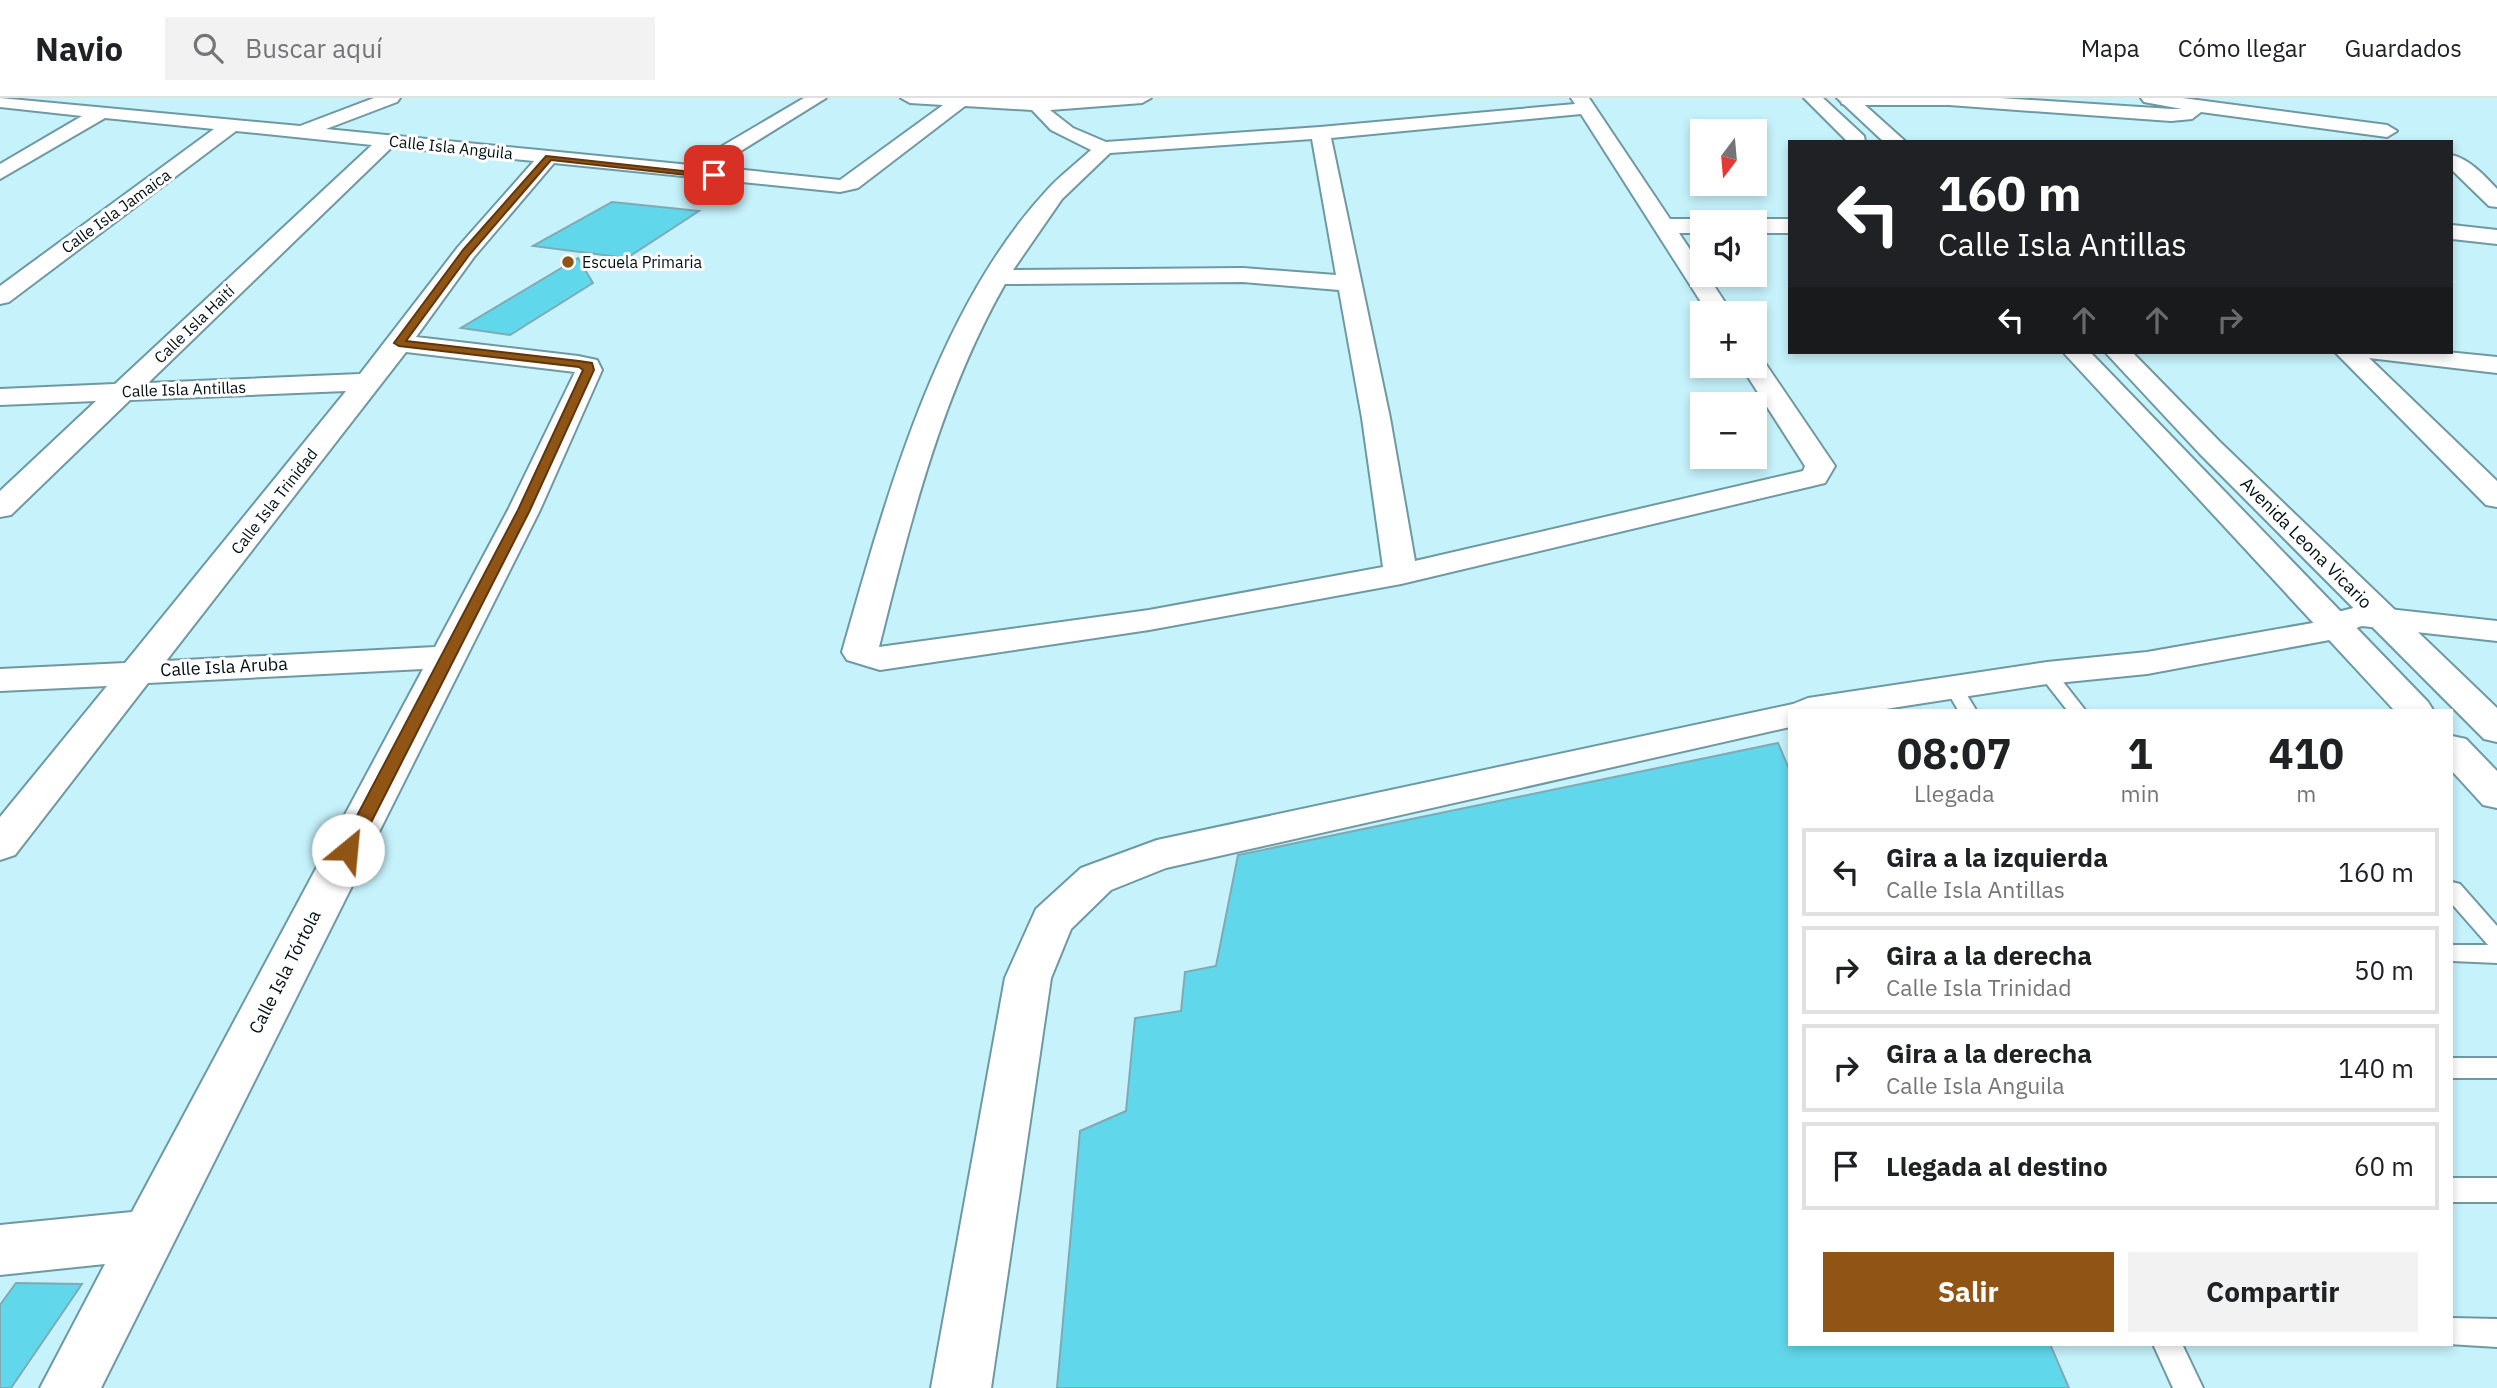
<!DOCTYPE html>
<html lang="es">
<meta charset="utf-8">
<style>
body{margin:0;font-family:"IBM Plex Sans",sans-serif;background:#f2f2f2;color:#202124;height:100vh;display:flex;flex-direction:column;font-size:26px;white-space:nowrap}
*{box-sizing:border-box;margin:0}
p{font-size:23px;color:#757577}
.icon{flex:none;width:38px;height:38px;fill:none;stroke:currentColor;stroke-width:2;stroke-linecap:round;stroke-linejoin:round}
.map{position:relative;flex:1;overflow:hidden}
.sheet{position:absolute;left:1788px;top:611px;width:665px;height:637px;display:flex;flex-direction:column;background:#fff;border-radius:0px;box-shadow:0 4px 10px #0003}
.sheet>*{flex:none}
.top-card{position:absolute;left:1788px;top:42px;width:665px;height:214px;border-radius:0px;box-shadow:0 4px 10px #0003;background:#202124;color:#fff;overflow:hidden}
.needle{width:46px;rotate:196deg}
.controls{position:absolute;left:1690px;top:21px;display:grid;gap:14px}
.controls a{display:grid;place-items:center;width:77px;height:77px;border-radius:0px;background:#fff;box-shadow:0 4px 10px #0003;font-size:35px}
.pin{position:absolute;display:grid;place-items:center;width:60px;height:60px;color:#fff;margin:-30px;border-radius:14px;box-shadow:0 4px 10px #0006}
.me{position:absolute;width:77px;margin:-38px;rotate:28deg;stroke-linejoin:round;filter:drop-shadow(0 0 5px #0008)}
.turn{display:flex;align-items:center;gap:24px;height:147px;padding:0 35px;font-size:32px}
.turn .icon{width:91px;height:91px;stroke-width:2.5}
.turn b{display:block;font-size:49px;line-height:60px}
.lanes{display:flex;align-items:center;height:66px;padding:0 35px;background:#0003;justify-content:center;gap:35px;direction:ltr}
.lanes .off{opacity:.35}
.eta{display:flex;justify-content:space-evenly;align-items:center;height:119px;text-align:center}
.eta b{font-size:42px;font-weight:700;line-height:49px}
.button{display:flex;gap:14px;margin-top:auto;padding:14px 35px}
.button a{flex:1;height:80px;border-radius:0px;background:#905415;color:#fff;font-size:28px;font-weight:700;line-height:80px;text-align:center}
.button a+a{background:#f2f2f2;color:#202124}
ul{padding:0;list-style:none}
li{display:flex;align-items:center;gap:21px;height:88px;margin:0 14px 10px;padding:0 21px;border:4px solid #e0e0e0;border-radius:0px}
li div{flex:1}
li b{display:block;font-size:26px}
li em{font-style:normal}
header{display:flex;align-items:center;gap:42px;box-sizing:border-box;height:98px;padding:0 35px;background:#fff;border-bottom:2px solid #e0e0e0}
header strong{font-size:33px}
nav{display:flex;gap:38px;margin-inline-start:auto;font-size:24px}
.search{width:490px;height:63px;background:#f2f2f2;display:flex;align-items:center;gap:18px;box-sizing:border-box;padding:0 24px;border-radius:0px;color:#757577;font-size:26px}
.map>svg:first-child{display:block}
.building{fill:#61d7ec;stroke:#7faab3;stroke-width:2}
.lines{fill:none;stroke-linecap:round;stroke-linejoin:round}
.service-casing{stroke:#6f99a2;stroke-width:4}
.minor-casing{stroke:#6f99a2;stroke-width:4}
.tertiary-casing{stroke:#6f99a2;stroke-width:4}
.service{fill:#fff;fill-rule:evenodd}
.minor{fill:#fff;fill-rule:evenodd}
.tertiary{fill:#fff;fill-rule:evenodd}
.route{fill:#905415;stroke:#5e370e;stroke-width:2}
.poi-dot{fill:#905415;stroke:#fff;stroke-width:2.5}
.labels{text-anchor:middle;stroke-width:6;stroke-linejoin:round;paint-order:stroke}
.far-street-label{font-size:16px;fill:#021013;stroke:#fff}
.far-poi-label{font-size:16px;fill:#021013;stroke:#fff;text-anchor:start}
.street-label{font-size:18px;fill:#021013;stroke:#fff}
</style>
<header>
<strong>Navio</strong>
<div class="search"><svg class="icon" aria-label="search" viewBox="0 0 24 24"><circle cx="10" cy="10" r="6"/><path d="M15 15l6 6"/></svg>Buscar aquí</div>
<nav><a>Mapa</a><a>Cómo llegar</a><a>Guardados</a></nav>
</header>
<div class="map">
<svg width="2497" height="1290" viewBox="0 0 2497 1290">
<rect width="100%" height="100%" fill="#c6f2fb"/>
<path class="building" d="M612,104L699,113L627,160L533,148Z
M578,160L593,185L510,237L461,230Z
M1778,645L1790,673V1246H2050L2069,1290H1057L1080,1033L1126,1013L1135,920L1181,913L1185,874L1216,868L1238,757Z
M16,1185L82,1186L11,1290H0V1207Z"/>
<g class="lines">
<g class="service-casing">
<path id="service" d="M2047,570L2053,571L2085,612H2067L2038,575Z
M1953,582L1959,584L1976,612H1958L1944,588Z
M2452,784L2460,786L2497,828V865L2452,863V847H2488L2452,806Z
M2452,960H2497V980H2452Z
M2452,1080H2497V1104H2452Z
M2452,1220L2497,1221V1249L2448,1246H2452Z
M2153,1246H2182L2203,1290H2173Z"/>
</g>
<g class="minor-casing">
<path id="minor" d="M0,0L300,28L374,0H400L397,4L326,31L690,67L804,0H826L715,69L840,82L943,7L910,5L901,0H1151L1142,5L1050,12L1073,30L1106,44L1320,29L1575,6L1571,0H1589L1670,121H1703L1711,124H1703V135H1679L1703,171V177H1707L1732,215H1708L1581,16L1331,40L1390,320L1415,463L1803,373L1805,368L1741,268H1755V260L1763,262L1835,368L1825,385L1401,486L1149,532L880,572L847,562L842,554C886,400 937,210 1048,91C1061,77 1077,65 1091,52L1051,32L1032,12L965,8L858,90L840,94L554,65L474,159L416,239L578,258L597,262L602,272L540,412L101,1290H40L105,1166L0,1177V1127L132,1114L423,571L148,585L15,757L0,762V719L107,588L0,593V571L125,565L346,293L130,302L11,417L0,419V393L96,303L0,307V291L115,286L372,47L236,33L9,204L0,206V188L214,31L105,20L0,81V66L82,18L0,9ZM1312,41L1336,177L1243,170L1013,172L1062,101L1110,55ZM392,49L534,63L458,149L360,276L148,285ZM1243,184L1339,192L1362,320L1383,469L1149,512L879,549C910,425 941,298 1005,186ZM406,254L575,274L508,412L435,549L166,563Z
M1840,0H2000L2171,11H2182L2144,4L2141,0H2182L2387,27L2397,33L2387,39L2201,14L2192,21L2171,23L1949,7H1848L1842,6Z
M2452,57C2469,61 2485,78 2497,91V109L2489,108L2452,72Z
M1755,121H1790V135H1755V124H1747Z
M2452,127L2497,132V146L2452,141Z
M2335,254H2447L2497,259V275L2369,260L2497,383V409L2486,407Z
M2361,508L2497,523V543L2362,528C2351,531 2347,538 2335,541L2147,576L2047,586L1879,612H1790V629L1166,770L1111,792L1071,831L1051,880L991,1290H931L1005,880L1036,811L1081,770L1157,742L1793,606L1808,600L2047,564L2147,554L2324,523L2330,516Z"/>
</g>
<g class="tertiary-casing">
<path id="tertiary" d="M1804,0H1823L1864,38L1865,44H1848Z
M1837,0H1857L1906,44H1884Z
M2063,254H2090L2428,604L2433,612H2394Z
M2105,254H2132L2220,344L2497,610V644L2484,641L2200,356Z
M2452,638L2466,641L2497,673V710L2483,707L2452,673Z"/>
</g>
<use href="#service" class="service"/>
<use href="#minor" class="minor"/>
<use href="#tertiary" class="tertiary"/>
</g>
<path class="route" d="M546,58L719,77L714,80L551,62L470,156L406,243L579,263L592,265L594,272L530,412L357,752L348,758L339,752L518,412L583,272L579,269L399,248L394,245L463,152Z"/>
<circle class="poi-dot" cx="568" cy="164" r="7"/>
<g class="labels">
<g class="far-street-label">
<text transform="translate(451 49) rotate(6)" y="6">Calle Isla Anguila</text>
<text transform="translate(116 113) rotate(-36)" y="6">Calle Isla Jamaica</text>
<text transform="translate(194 226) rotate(-44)" y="6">Calle Isla Haití</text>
<text transform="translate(184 291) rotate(-2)" y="6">Calle Isla Antillas</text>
<text transform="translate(274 403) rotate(-52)" y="6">Calle Isla Trinidad</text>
</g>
<g class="far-poi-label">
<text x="582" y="170">Escuela Primaria</text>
</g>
<g class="street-label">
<text transform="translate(2306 445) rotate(45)" y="6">Avenida Leona Vicario</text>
<text transform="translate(224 569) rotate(-3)" y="6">Calle Isla Aruba</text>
<text transform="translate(285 874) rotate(-63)" y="6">Calle Isla Tórtola</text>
</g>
</g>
</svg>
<div class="controls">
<a><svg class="needle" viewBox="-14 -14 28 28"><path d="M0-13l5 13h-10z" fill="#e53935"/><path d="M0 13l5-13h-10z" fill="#757577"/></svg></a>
<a><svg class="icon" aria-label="sound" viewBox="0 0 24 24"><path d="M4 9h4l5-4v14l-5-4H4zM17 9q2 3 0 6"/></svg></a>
<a>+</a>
<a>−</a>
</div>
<div class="pin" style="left:714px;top:77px;background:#d93025"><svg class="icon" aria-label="arrive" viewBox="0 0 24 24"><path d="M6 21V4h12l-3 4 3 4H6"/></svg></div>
<svg class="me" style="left:348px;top:752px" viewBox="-20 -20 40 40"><circle r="19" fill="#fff"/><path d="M0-13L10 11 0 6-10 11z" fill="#905415"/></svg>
<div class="top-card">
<div class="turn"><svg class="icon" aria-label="left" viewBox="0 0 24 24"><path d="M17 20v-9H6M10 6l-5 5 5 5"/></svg><div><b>160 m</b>Calle Isla Antillas</div></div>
<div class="lanes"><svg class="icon" aria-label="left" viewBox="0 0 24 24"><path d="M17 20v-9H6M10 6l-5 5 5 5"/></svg><svg class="icon off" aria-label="ahead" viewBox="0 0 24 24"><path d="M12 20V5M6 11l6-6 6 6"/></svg><svg class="icon off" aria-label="ahead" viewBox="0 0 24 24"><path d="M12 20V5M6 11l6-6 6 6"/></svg><svg class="icon off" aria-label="right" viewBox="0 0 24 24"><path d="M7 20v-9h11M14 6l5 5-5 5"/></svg></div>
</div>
<section class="sheet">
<div class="eta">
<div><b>08:07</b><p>Llegada</p></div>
<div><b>1</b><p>min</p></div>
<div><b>410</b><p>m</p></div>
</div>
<ul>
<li><svg class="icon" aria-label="left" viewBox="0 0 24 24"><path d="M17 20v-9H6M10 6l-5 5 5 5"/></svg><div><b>Gira a la izquierda</b><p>Calle Isla Antillas</p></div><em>160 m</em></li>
<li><svg class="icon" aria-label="right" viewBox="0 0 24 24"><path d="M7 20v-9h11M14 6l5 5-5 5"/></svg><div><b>Gira a la derecha</b><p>Calle Isla Trinidad</p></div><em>50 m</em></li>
<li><svg class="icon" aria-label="right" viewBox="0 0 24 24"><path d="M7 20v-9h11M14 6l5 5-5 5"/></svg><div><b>Gira a la derecha</b><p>Calle Isla Anguila</p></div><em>140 m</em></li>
<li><svg class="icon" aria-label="arrive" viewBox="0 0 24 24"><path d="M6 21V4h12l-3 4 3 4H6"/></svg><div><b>Llegada al destino</b></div><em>60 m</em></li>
</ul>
<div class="button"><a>Salir</a><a>Compartir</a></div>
</section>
</div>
